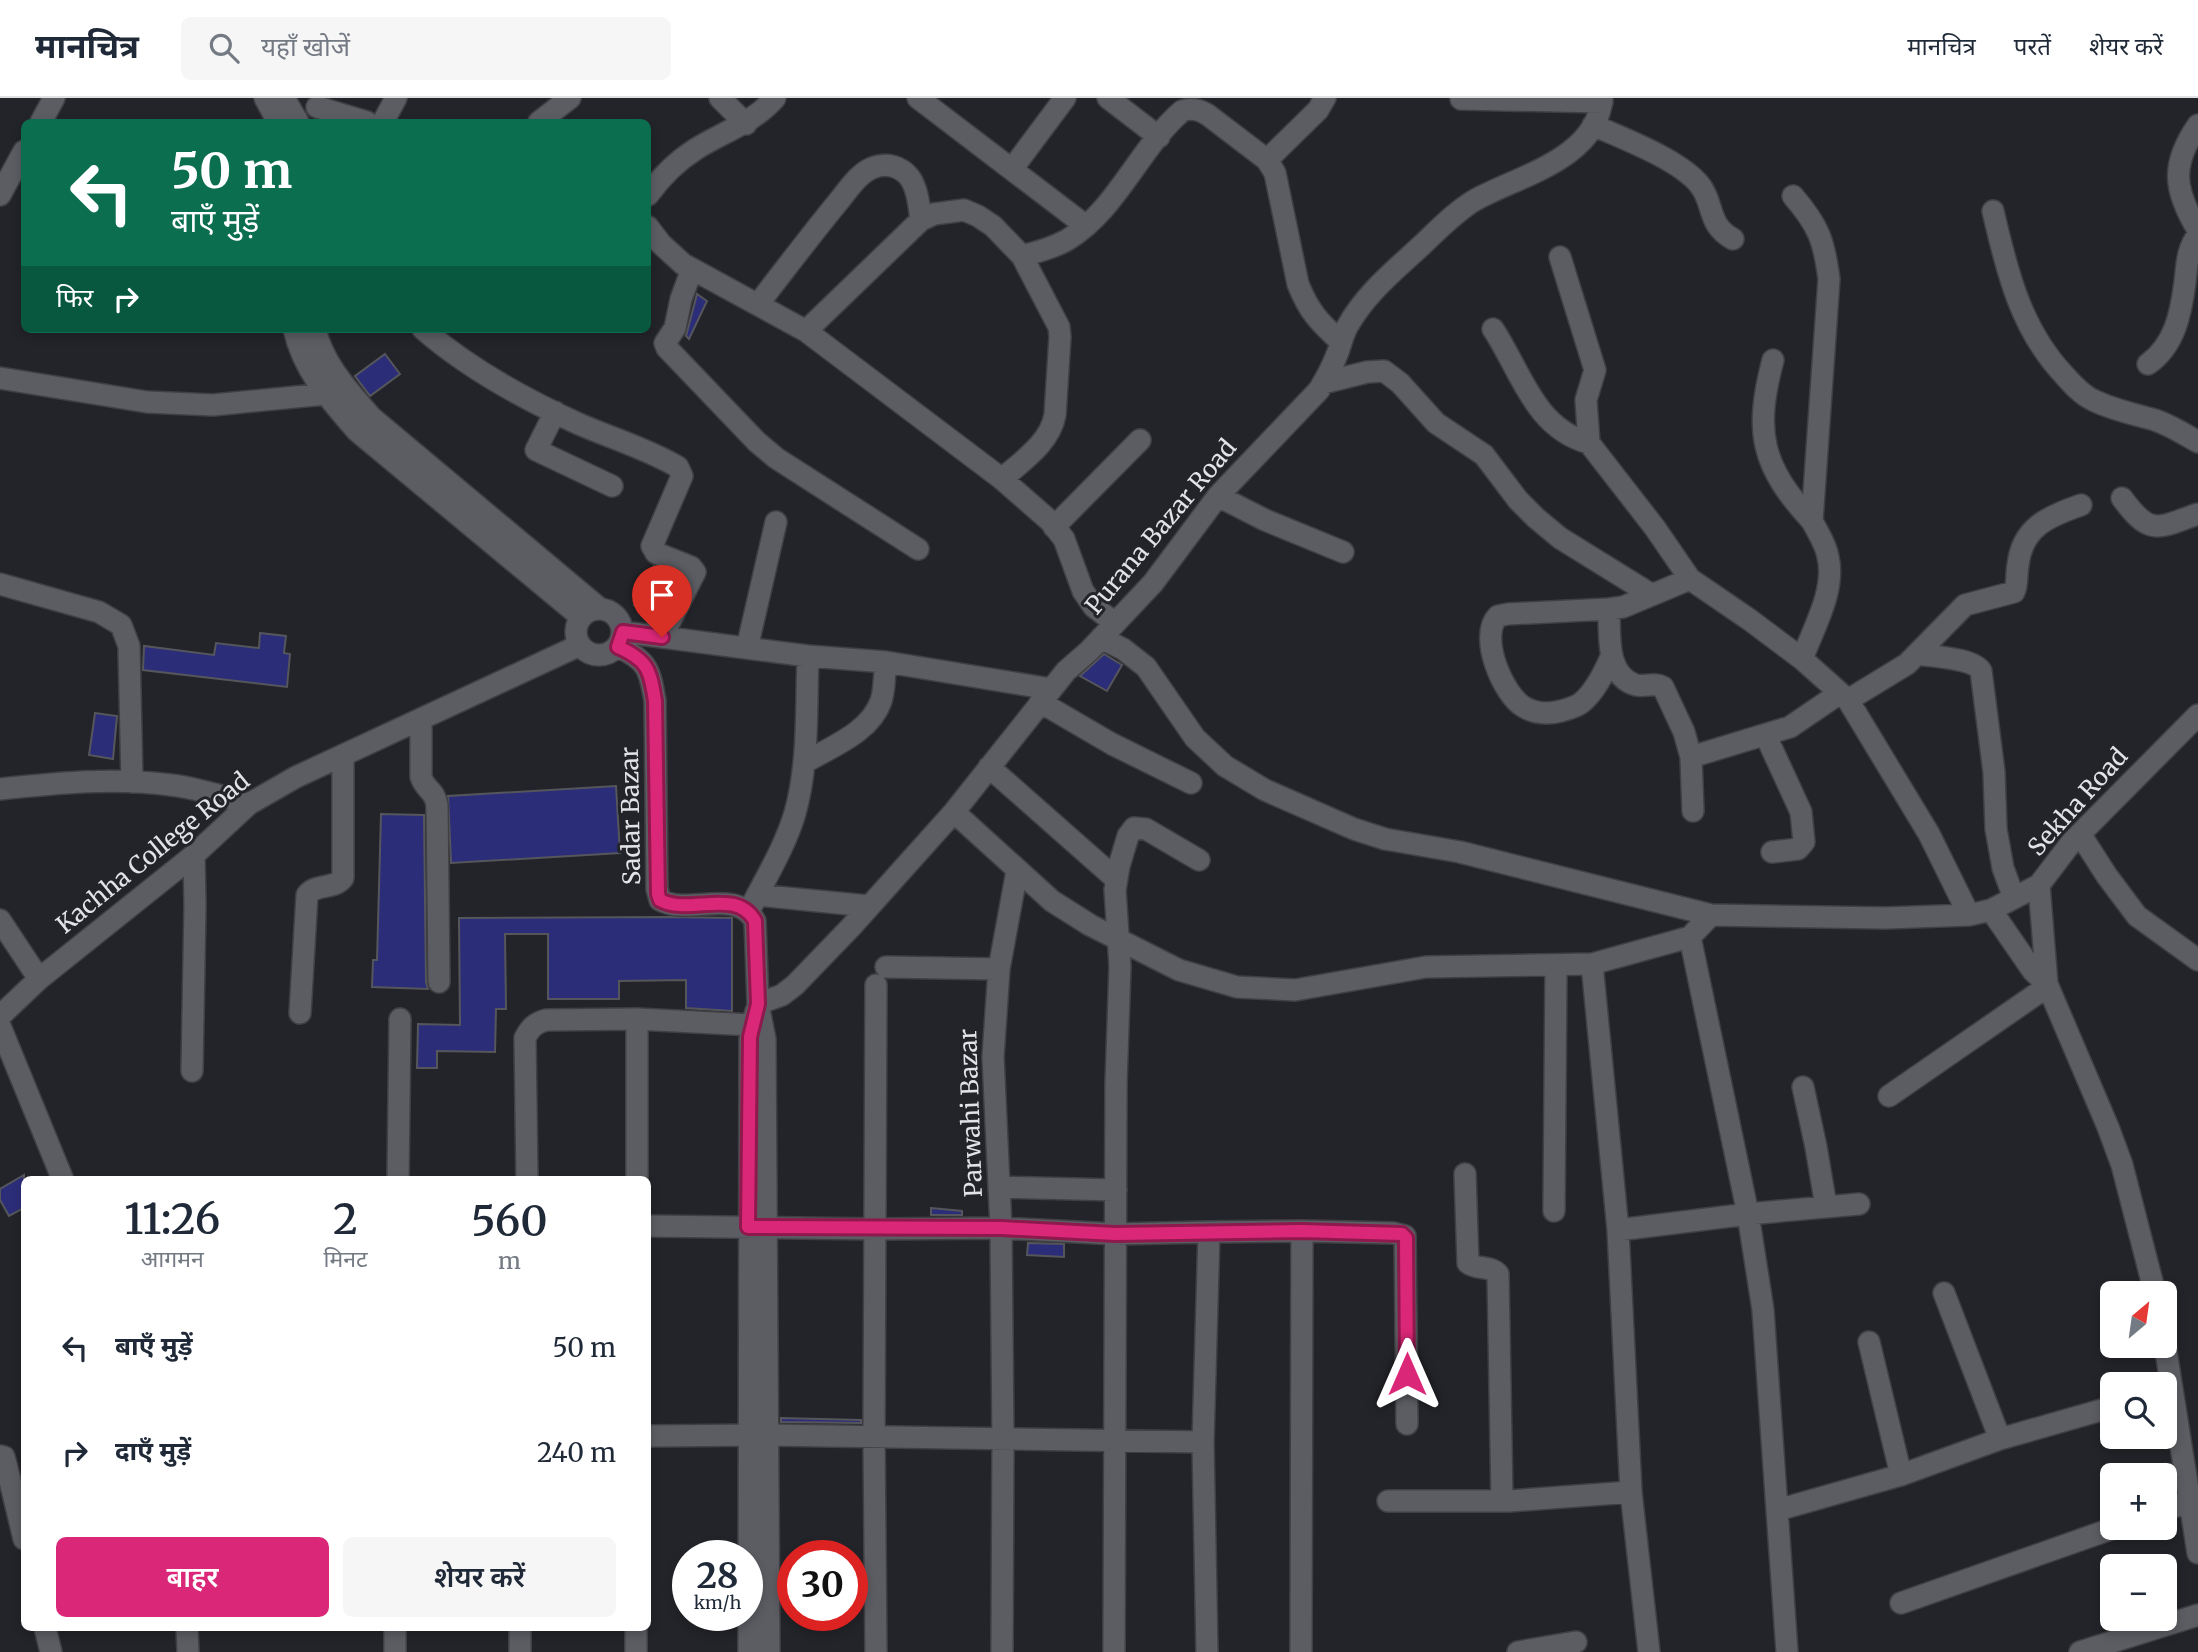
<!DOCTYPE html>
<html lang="hi">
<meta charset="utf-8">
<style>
body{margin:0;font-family:Merriweather,"Noto Sans Devanagari",serif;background:#f6f6f7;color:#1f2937;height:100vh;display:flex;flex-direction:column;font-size:26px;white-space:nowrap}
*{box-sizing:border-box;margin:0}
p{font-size:23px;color:#747a83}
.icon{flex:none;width:38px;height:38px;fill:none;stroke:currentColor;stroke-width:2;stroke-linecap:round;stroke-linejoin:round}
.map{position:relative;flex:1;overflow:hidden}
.panel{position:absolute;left:21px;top:1078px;width:630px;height:455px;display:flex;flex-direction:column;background:#fff;border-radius:10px;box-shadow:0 4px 10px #0003}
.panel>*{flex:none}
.banner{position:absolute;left:21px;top:21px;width:630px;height:214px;border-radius:10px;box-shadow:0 4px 10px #0003;background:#0b6e4f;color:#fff;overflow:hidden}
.needle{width:46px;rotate:29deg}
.buttons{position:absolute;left:2100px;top:1183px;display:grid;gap:14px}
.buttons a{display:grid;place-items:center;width:77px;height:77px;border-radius:10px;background:#fff;box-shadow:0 4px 10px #0003;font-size:35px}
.speed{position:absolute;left:672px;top:1442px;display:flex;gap:14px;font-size:35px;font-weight:700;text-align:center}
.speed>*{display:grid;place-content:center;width:91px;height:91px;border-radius:50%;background:#fff;box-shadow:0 4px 10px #0003;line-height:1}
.speed small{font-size:18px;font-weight:400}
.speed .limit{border:10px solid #d22;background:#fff;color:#111}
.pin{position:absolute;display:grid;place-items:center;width:60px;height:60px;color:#fff;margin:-72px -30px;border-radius:50% 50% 50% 0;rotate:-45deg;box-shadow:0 0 7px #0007}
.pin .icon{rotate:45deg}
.me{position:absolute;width:77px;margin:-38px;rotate:0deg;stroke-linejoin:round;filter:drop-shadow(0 0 5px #0008)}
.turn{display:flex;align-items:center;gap:24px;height:147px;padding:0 35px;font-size:32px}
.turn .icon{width:91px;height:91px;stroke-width:2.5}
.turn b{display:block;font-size:49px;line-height:60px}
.then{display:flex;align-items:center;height:66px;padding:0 35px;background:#0003;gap:14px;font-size:26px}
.eta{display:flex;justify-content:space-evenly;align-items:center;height:119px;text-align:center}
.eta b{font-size:42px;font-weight:600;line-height:49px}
.primary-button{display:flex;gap:14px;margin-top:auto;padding:14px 35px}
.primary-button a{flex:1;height:80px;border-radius:10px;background:#db2777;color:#fff;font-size:28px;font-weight:600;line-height:80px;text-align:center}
.primary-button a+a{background:#f6f6f7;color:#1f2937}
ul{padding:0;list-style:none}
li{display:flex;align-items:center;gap:21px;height:105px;padding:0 35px}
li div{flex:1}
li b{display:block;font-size:26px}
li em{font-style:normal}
header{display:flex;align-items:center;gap:42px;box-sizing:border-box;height:98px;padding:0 35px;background:#fff;border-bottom:2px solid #e0e1e3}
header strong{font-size:33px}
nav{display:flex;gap:38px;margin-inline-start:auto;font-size:24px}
.search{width:490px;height:63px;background:#f6f6f7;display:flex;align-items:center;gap:18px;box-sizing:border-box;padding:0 24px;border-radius:10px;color:#747a83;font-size:26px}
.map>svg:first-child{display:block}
.building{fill:#2c2d79;stroke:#55565b;stroke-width:2}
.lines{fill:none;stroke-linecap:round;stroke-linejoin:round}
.minor-casing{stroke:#404044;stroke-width:24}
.minor{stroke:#5c5d63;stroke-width:21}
.route-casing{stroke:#8e194d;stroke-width:18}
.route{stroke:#db2777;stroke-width:12}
.labels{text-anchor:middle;stroke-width:6;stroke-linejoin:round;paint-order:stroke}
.street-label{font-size:24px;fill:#e2e3e6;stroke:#232429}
</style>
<header>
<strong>मानचित्र</strong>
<div class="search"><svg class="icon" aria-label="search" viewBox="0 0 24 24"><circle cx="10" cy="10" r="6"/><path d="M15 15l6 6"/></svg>यहाँ खोजें</div>
<nav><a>मानचित्र</a><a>परतें</a><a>शेयर करें</a></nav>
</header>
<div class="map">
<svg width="2198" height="1554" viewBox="0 0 2198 1554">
<rect width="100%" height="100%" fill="#232429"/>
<path class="building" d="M697,196L707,203L689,241L686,238Z
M385,256L400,276L370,298L355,278Z
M654,468L673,476L653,516L634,507Z
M260,535L286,538L284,555L290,556L287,589L143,572L144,548L214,557L216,545L259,550Z
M1104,556L1122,567L1107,593L1080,578Z
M95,615L117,618L113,661L89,657Z
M616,688L620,755L451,765L448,698Z
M381,716L424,717L426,884L428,891L372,889L373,862H377Z
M669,819L732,820V913L686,910V882L619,883V901H548V836H505L506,911H496L495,954L437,953V970H417L418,926L460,927L459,820Z
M24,1077V1110L9,1118L0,1102V1091Z
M931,1110L962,1113V1117H931Z
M1028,1145L1064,1146V1159L1027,1157Z
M781,1320L861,1322V1325L781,1324Z"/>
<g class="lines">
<g class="minor-casing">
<path id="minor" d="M265,0L278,24
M284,0L298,24
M720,0L746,26
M918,0L1086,128
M1108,0L1159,39
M1461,1L1602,4
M317,9L367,24
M41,24L54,0
M383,24L396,0
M539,24L570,0
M1593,27C1624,41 1678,61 1699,86C1715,105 1706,126 1733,141
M2198,27C2171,66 2173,91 2198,132
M1267,62L1275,75L1298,186C1309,214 1320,225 1341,244
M1012,71L1065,0
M0,97L24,53
M648,97C661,79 677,63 696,51C723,34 753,25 775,0
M1793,98C1819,128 1824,143 1829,181L1812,423C1818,435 1826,446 1828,459C1836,492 1813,531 1802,561
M1993,113C2007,174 2021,232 2065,278C2073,287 2082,297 2093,302C2113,312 2134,316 2155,322C2170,327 2184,336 2198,344
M648,129L661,146L683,166L806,233L1002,381L1050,423L1064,441L1083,493L1094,509L1115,525
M1560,159L1595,272L1586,302L1589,345L1655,430L1690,481L1750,522L1802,561L1848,602L1929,736L1969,817
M692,171L681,201L675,230L665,245L667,250L757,344L776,360L918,451
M759,205C785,171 811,137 838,104C848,92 858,76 872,70C886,64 901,68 910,80C918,92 919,108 921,122
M294,231C303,272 330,302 357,333L581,519
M315,231C323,266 348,292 371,319L599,510
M423,231C469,271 524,301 579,326C611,340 648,351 678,369L682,378L652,448L656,455L691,469L695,474L662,539
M1493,231C1521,273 1534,330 1589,345
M806,233L921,122L934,116L964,112L978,118L993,128L1022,158C1038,154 1053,150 1067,142C1117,112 1139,50 1182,13C1192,10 1199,11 1208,17L1267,62L1318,12L1325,0
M1773,262C1754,334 1761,368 1812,423
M2148,266C2175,247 2181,215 2185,184C2187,167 2187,151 2198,137
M0,280L147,304L213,307L336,295
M1323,285L1367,274L1384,273L1400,285L1436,325L1484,357L1518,402L1536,420L1560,440L1652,497
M555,314L536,352L612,388
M1002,381C1022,363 1050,345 1055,317L1060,239L1059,229L1022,158
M1218,398L1265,422L1343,454
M2122,400C2151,440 2159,429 2198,416
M1054,429L1140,342
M0,486L99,514L121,527L129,548L132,684
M576 534a23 23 0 1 1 46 0a23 23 0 1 1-46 0Z
M1609,511C1610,535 1605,578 1636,587C1645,589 1654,584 1663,589L1684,634L1691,659L1790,629L1840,595
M623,534L808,558L886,564L1051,591
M1101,540L1123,551L1146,569L1195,640L1225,668L1265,692L1354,731L1385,741L1460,754L1711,817L1885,820L1969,817L1991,812L2039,787
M618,549C648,562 650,573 655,603L657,791L660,802C689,818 736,789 755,823L758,906L765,941L769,1554
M747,550L776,424
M1918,556C1934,559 1973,560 1981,573L1994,674L1996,731L2003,770L2014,800
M1611,559C1604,575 1595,594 1581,605C1576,609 1568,611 1561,613C1549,616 1536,616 1524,609C1503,597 1478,538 1498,518L1508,516L1609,511L1623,509L1690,481
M1848,602L1907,566L1965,507L2014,494C2018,486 2016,477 2018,467C2022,429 2049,418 2081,407
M1040,604L1112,646L1191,685
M421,621V679C425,692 435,692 437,707L439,884
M1766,638L1801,714L1804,744L1798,751L1772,754
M1691,659L1693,713
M804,665C830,649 870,635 881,603C885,591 884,576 886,564
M989,669L1116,781
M0,691C57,685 114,679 171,687C198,690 224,699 249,706
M954,714L1052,803L1090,827L1179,872L1237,889L1295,892L1426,869L1592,866L1690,839L1711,817
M2080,736L2107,778L2137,818L2198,862
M757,797L868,808
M1991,812L2033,873L2047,886
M749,813C765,781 785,749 795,715C809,665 806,609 808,558
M0,822L39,881
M1690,839L1748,1116L1763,1212L1787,1554
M1592,866L1618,1132L1631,1394L1649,1554
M886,869L999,871
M758,906L782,897L795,887L851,829L954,714L1066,573L1089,553L1153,485L1218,398L1319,292C1327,279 1333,267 1338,254C1341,245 1343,237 1347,229C1366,195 1394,173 1422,147C1439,131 1455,114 1475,102C1518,78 1597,61 1602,0
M300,915L307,797C316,785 334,792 343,780V657
M0,918L39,881L194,757L249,706L296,679L580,547
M0,928L63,1082
M192,973L195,808L194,757
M1803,989L1816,1049L1826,1108
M1889,998L2048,888
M1465,1076L1468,1165C1477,1172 1490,1167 1498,1176L1502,1402
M398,1082L400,921
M527,1082L525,940C530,930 535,925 546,922L637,921L752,927
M637,1082V921
M999,1089L1116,1092
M1554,1113L1556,867
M648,1128L876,1131L1001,1130L1115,1136L1209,1134
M1618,1132L1748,1116L1859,1106
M1944,1195L2000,1341
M2155,1195L2122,1067L2108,1029L2047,886L2039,787L2071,745L2198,617
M1869,1244L1901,1377
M2165,1247L2198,1455
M648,1338L768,1337L1203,1344
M0,1358L4,1359L6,1366L24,1441
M1388,1403H1509L1631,1394
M1778,1412L1901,1377L2000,1341L2112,1309
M2165,1412L2190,1403
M1901,1505L2114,1430
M45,1530L51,1554
M187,1530L188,1554
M395,1554V1530
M520,1554V1530
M636,1554V1530
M749,1554L750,939L756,913
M876,1554L874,1340L876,887
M1002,1554L1003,1342L1001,1130L993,959L999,871L1017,773
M1114,1554L1116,986L1120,868L1115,792L1119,768L1128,738L1134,730L1146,731L1199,762
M1207,1554L1203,1344L1209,1134L1302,1133L1393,1135L1405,1138L1407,1326
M1301,1554L1302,1133
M1518,1554L1576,1544
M2080,1554L2198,1517"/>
</g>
<use href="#minor" class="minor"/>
</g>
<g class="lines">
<g class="route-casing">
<path id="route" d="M662,539L623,534L618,549C648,562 650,572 655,603L658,796L660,802C689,818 736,789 755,823L758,906L750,939L748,1129L1001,1130L1115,1136L1302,1133L1402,1136L1406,1140L1407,1276"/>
</g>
<use href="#route" class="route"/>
</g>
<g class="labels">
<g class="street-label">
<text transform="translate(1161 429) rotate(-50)" y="8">Purana Bazar Road</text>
<text transform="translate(2078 704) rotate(-48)" y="8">Sekha Road</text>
<text transform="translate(631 718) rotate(-91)" y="8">Sadar Bazar</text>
<text transform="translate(153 755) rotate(-39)" y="8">Kachha College Road</text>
<text transform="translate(971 1015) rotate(-92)" y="8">Parwahi Bazar</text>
</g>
</g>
</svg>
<div class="buttons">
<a><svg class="needle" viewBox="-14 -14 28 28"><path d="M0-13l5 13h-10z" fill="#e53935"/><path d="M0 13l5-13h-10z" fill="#747a83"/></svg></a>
<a><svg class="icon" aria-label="search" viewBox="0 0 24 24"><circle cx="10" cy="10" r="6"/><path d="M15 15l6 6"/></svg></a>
<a>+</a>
<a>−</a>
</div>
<div class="speed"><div>28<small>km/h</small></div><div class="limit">30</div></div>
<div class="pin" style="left:662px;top:539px;background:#d93025"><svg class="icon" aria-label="arrive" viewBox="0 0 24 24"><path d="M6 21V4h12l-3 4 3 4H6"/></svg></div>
<svg class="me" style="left:1407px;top:1276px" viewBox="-20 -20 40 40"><path d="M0-17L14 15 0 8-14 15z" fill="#db2777" stroke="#fff" stroke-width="4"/></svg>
<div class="banner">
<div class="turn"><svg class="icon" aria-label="left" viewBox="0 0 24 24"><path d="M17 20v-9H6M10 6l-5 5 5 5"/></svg><div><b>50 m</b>बाएँ मुड़ें</div></div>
<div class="then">फिर<svg class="icon" aria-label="right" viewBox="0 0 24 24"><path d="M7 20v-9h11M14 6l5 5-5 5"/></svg></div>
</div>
<section class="panel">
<div class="eta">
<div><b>11:26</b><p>आगमन</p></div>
<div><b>2</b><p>मिनट</p></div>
<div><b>560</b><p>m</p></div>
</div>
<ul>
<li><svg class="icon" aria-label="left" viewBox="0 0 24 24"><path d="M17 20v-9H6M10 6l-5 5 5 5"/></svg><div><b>बाएँ मुड़ें</b></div><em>50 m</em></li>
<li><svg class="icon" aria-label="right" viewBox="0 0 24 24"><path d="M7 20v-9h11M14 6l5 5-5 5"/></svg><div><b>दाएँ मुड़ें</b></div><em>240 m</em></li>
</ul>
<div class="primary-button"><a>बाहर</a><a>शेयर करें</a></div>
</section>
</div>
